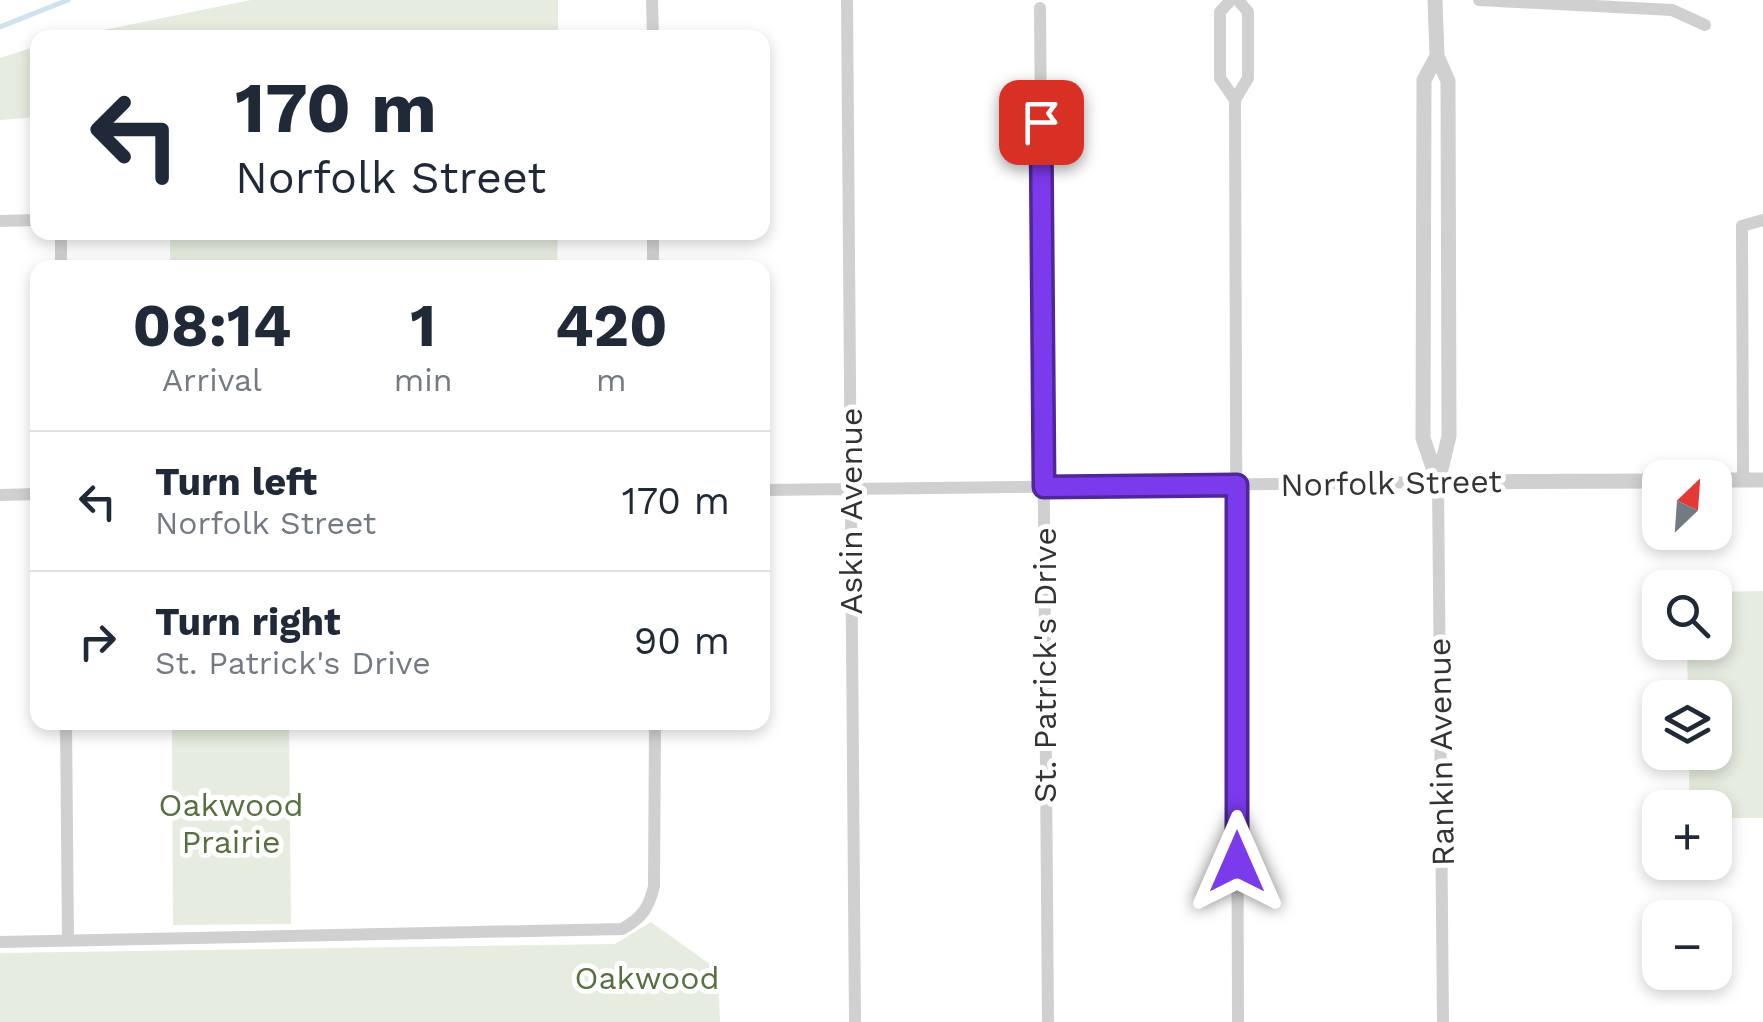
<!DOCTYPE html>
<meta charset="utf-8">
<style>
body{margin:0;font-family:"Work Sans",sans-serif;background:#f6f6f7;color:#1f2937;height:100vh;display:flex;flex-direction:column;font-size:38px;white-space:nowrap}
*{box-sizing:border-box;margin:0}
p{font-size:32px;color:#747a83}
.icon{flex:none;width:55px;height:55px;fill:none;stroke:currentColor;stroke-width:2;stroke-linecap:round;stroke-linejoin:round}
.map{position:relative;flex:1;overflow:hidden}
.side{position:absolute;left:30px;top:260px;width:740px;height:470px;display:flex;flex-direction:column;background:#fff;border-radius:20px;box-shadow:0 5px 15px #0003}
.side>*{flex:none}
.banner{position:absolute;left:30px;top:30px;width:740px;height:210px;border-radius:20px;box-shadow:0 5px 15px #0003;background:#fff;color:#1f2937;overflow:hidden}
.needle{width:65px;rotate:25deg}
.tools{position:absolute;left:1642px;top:460px;display:grid;gap:20px}
.tools a{display:grid;place-items:center;width:90px;height:90px;border-radius:20px;background:#fff;box-shadow:0 5px 15px #0003;font-size:50px}
.pin{position:absolute;display:grid;place-items:center;width:85px;height:85px;color:#fff;margin:-42px;border-radius:20px;box-shadow:0 5px 15px #0006}
.me{position:absolute;width:110px;margin:-55px;rotate:0deg;stroke-linejoin:round;filter:drop-shadow(0 0 8px #0008)}
.turn{display:flex;align-items:center;gap:35px;height:210px;padding:0 40px;font-size:45px}
.turn .icon{width:130px;height:130px;stroke-width:2.5}
.turn b{display:block;font-size:70px;line-height:85px}
.eta{display:flex;justify-content:space-evenly;align-items:center;height:170px;text-align:center}
.eta b{font-size:60px;font-weight:700;line-height:70px}
ul{padding:0;list-style:none}
li{display:flex;align-items:center;gap:30px;height:140px;padding:0 40px;border-top:2px solid #e0e1e3}
li div{flex:1}
li b{display:block;font-size:38px}
li em{font-style:normal}
.map>svg:first-child{display:block}
.green{fill:#e6ecdf}
.lines{fill:none;stroke-linecap:round;stroke-linejoin:round}
.stream{stroke:#cfe2ee;stroke-width:5}
.minor{stroke:#d0d0d0;stroke-width:12}
.tertiary{stroke:#d0d0d0;stroke-width:15}
.route-casing{stroke:#51269a;stroke-width:25}
.route{stroke:#7c3aed;stroke-width:18}
.labels{text-anchor:middle;stroke-width:10;stroke-linejoin:round;paint-order:stroke}
.street-label{font-size:32px;fill:#333;stroke:#fff}
.park-label{font-size:32px;fill:#56703f;stroke:#fff}
</style>
<div class="map">
<svg width="1763" height="1022" viewBox="0 0 1763 1022">
<rect width="100%" height="100%" fill="#fff"/>
<path class="green" d="M251,0H558V37H69Z
M37,46V114L28,118L0,120V58Z
M170,233H558L557,267H170Z
M1763,591V818H1715V808L1689,807V753L1715,752V698L1688,697L1687,643L1715,642V592Z
M172,723H289L291,924L173,925Z
M651,922L718,970L720,1022H0V953L615,944Z"/>
<g class="lines">
<path class="stream" d="M0,27L68,0"/>
<path class="minor" d="M652,0L653,38
M847,0L855,1022
M1231,0L1220,12V78L1235,100
M1238,0L1248,12V78L1235,100L1238,1022
M1479,0L1672,10L1705,25
M1040,8L1048,1022
M0,221L38,220
M61,232V268
M653,232V268
M1743,480L1742,226L1763,220
M762,490L1438,482L1443,1022
M0,495L38,494
M66,722L68,939
M0,942L622,929C642,918 649,908 654,886L655,722"/>
<path class="tertiary" d="M1435,0L1437,56L1448,81L1449,436L1438,482
M1437,56L1424,80L1423,438L1438,482
M1715,480H1763
M1438,482L1660,481"/>
</g>
<g class="lines">
<g class="route-casing">
<path id="route" d="M1041,122L1044,487L1237,485V862"/>
</g>
<use href="#route" class="route"/>
</g>
<g class="labels">
<g class="street-label">
<text transform="translate(1391 483) rotate(-1)" y="11">Norfolk Street</text>
<text transform="translate(851 511) rotate(-90)" y="11">Askin Avenue</text>
<text transform="translate(1045 665) rotate(-90)" y="11">St. Patrick's Drive</text>
<text transform="translate(1441 752) rotate(-91)" y="11">Rankin Avenue</text>
</g>
<g class="park-label">
<text x="231" y="816">Oakwood<tspan x="231" dy="37">Prairie</tspan></text>
<text x="647" y="989">Oakwood</text>
</g>
</g>
</svg>
<div class="tools">
<a><svg class="needle" viewBox="-14 -14 28 28"><path d="M0-13l5 13h-10z" fill="#e53935"/><path d="M0 13l5-13h-10z" fill="#747a83"/></svg></a>
<a><svg class="icon" aria-label="search" viewBox="0 0 24 24"><circle cx="10" cy="10" r="6"/><path d="M15 15l6 6"/></svg></a>
<a><svg class="icon" aria-label="layers" viewBox="0 0 24 24"><path d="M12 4l9 5-9 5-9-5zM3 14l9 5 9-5"/></svg></a>
<a>+</a>
<a>−</a>
</div>
<div class="pin" style="left:1041px;top:122px;background:#d93025"><svg class="icon" aria-label="arrive" viewBox="0 0 24 24"><path d="M6 21V4h12l-3 4 3 4H6"/></svg></div>
<svg class="me" style="left:1237px;top:862px" viewBox="-20 -20 40 40"><path d="M0-17L14 15 0 8-14 15z" fill="#7c3aed" stroke="#fff" stroke-width="4"/></svg>
<div class="banner">
<div class="turn"><svg class="icon" aria-label="left" viewBox="0 0 24 24"><path d="M17 20v-9H6M10 6l-5 5 5 5"/></svg><div><b>170 m</b>Norfolk Street</div></div>
</div>
<section class="side">
<div class="eta">
<div><b>08:14</b><p>Arrival</p></div>
<div><b>1</b><p>min</p></div>
<div><b>420</b><p>m</p></div>
</div>
<ul>
<li><svg class="icon" aria-label="left" viewBox="0 0 24 24"><path d="M17 20v-9H6M10 6l-5 5 5 5"/></svg><div><b>Turn left</b><p>Norfolk Street</p></div><em>170 m</em></li>
<li><svg class="icon" aria-label="right" viewBox="0 0 24 24"><path d="M7 20v-9h11M14 6l5 5-5 5"/></svg><div><b>Turn right</b><p>St. Patrick's Drive</p></div><em>90 m</em></li>
</ul>
</section>
</div>
